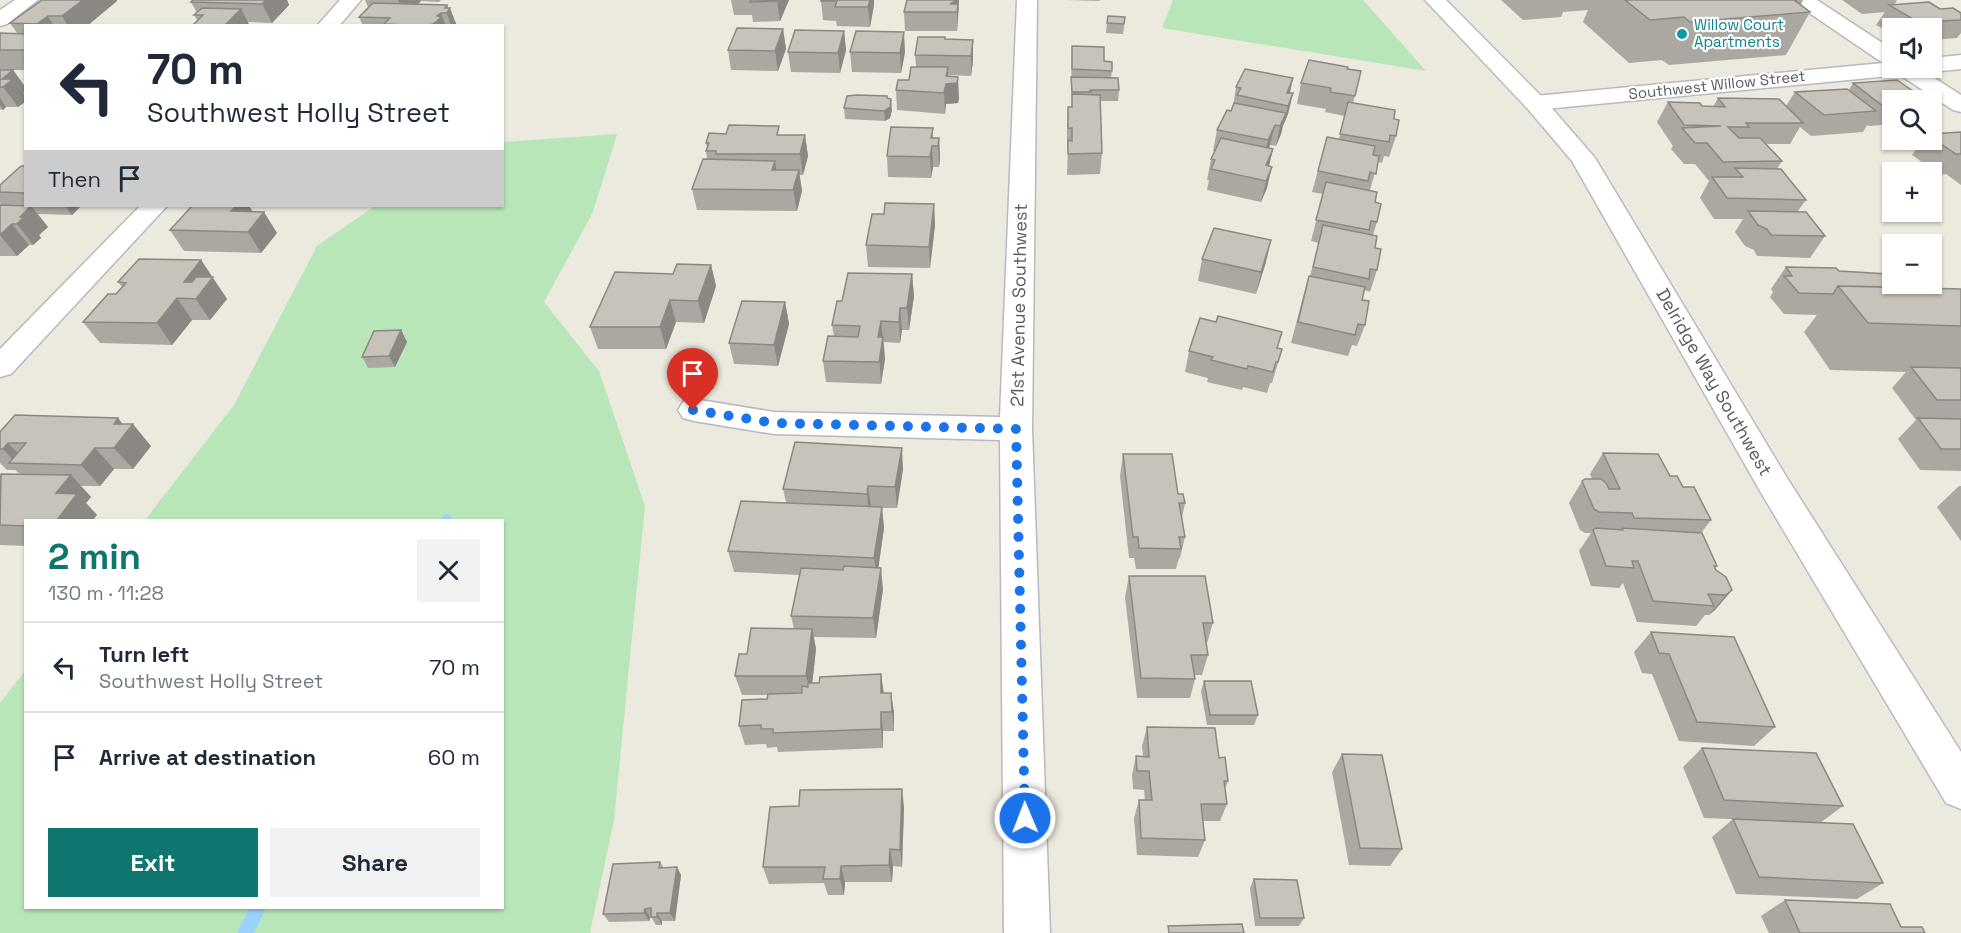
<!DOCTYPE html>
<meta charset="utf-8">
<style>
body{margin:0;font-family:"Space Grotesk",sans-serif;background:#f2f2f3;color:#1f2937;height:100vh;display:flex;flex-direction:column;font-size:22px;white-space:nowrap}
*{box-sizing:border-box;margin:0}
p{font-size:20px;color:#747a83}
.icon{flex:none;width:33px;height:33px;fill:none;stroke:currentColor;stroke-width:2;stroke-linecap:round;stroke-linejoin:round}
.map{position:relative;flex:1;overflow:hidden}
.drawer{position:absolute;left:24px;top:519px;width:480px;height:390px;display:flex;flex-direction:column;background:#fff;border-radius:0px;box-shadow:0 2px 4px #0004}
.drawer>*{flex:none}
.hud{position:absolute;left:24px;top:24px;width:480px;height:183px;border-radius:0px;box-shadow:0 2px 4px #0004;background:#fff;color:#1f2937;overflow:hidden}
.fabs{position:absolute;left:1882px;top:18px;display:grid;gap:12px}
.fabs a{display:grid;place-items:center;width:60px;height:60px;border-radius:0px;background:#fff;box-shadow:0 2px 4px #0004;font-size:30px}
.pin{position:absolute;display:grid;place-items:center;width:51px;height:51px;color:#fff;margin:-62px -26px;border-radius:50% 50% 50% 0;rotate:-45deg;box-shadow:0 0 6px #0007}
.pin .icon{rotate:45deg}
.me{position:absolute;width:66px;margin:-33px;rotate:359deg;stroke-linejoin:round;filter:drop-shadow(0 0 4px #0008)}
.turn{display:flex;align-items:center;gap:21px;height:126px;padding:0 24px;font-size:27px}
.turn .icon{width:78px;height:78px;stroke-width:2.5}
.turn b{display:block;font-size:42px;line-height:51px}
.then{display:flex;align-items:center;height:57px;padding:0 24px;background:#0003;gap:12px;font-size:22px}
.round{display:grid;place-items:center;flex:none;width:63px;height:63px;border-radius:0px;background:#f2f2f3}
.headline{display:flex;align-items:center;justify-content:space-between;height:102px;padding:0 24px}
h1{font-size:36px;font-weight:800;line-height:45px;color:#0f766e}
.primary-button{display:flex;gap:12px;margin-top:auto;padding:12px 24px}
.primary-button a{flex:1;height:69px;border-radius:0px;background:#0f766e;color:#fff;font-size:24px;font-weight:800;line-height:69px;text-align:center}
.primary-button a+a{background:#f2f2f3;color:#1f2937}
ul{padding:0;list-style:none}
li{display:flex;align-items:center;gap:18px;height:90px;padding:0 24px;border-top:2px solid #e0e1e3}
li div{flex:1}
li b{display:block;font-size:22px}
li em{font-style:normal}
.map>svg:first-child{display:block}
.green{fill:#b8e6b9}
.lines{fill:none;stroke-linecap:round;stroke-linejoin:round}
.stream{fill:#9bd2ff;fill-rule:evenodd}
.street-casing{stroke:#b7b9bf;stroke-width:3}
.secondary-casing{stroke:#b7bbc2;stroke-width:3}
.street{fill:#fff;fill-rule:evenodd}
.secondary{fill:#fff;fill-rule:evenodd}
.wall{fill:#aba8a1}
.shaded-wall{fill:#8b8883}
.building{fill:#c7c3bb;stroke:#8b8883;stroke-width:1.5}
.route{stroke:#1a73e8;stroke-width:10;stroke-dasharray:0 18}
.culture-dot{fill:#0f9aa8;stroke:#fff;stroke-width:2}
.labels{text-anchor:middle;stroke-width:4.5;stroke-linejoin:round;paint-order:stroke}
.far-culture-label{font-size:15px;fill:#0d838f;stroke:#fff;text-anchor:start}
.far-street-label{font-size:15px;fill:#575b61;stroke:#fff}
.street-label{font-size:18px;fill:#575b61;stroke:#fff}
</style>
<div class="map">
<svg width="1961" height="933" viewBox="0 0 1961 933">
<rect width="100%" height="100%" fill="#ece9de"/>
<path class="green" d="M1173,0H1363L1426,71L1162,28Z
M617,134L593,212L544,302L599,371L645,506L614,820L590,933H0V703L25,671L26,908H502V520H145L234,405L317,246L375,206H502L503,142Z"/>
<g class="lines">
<path class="stream" d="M447,514L451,516L452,520H440L443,516Z
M249,908H266L254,933H237Z"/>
<g class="street-casing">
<path id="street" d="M15,0H38L7,24L0,26V10Z
M340,0H361L339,26H317Z
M1017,0H1037L1032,429L1050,933H1004L1000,440L774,434L694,421L683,418L678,410L683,402L694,399L774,412L1000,417Z
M1793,0H1817L1893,50V68H1919L1961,95V112L1953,110L1900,75L1535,110L1527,108L1523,103L1527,98L1535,96L1883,63L1796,4Z
M1961,55V69L1932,72L1923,68H1932V58Z
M140,206H167L11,374L0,377V349Z"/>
</g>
<g class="secondary-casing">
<path id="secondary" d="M1425,0H1446L1543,98L1595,158L1784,473L1961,752V809L1946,803L1760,491L1572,161L1527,108Z"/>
</g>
<use href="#street" class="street"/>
<use href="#secondary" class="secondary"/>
</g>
<path class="wall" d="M42,0H117V1L87,26H26V70H0V33H17L10,23Z
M193,0H290H287L289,5L272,23L197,20L194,15L197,13L191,2Z
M365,0H441L439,2L421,1L418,4L447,5L457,26H363L359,17L368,7Z
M731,0H789L780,21L753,22L752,15H734Z
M821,0H874V5L870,27L837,26L836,21L823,20Z
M1066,0H1100L1099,1Z
M1501,0H1803L1801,5L1810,12L1786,55L1669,65L1662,60L1629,63L1583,22L1588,10L1563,12L1561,17L1523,20Z
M1842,0H1897L1894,5L1940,9L1961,13V33L1957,38L1932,40V28H1893V34L1876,25L1885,12L1862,14Z
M959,7L957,31H905L904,12Z
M1125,17L1123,34L1106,33L1107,23Z
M783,29L786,49L778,71L731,70L728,50Z
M844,31L846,50L840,73L791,72L788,52Z
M945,39L973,40V60L971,76L948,75L959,98L958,103L946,104L945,114L897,110L896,90L909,80L916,67L915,55Z
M1072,46L1104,61L1112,71L1111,78L1119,90L1118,101H1100L1102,153L1100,174L1067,175L1068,148H1067V127L1068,107H1071L1072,102L1071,88Z
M850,52H905L901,73L852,72Z
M1347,69L1361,71L1353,103L1394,119L1396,136L1389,157L1384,156L1382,163L1378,162L1370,190L1375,202L1377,222L1373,235L1377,270L1370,292L1365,290L1363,294L1362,300L1365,325L1357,346L1352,345L1348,356L1291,343L1303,297L1309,276H1310L1319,243L1311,241L1323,194L1312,192L1327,137L1339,139L1345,116L1325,112L1326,109L1297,104L1301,83Z
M0,70H13L26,88V91L23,93L26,97V101L18,107H6L3,110L0,109Z
M1293,78L1290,93H1293L1288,114L1283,126L1281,134L1276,146L1270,145L1269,148L1273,149L1269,166L1267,188L1261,202L1207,190L1209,180H1207L1211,159L1215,151H1213L1217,130L1233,107L1236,87Z
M1853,83L1893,100V124L1869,126L1867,125L1863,132L1811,136L1800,127L1790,144H1766L1782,161L1777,169L1806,200L1797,212L1825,236L1810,258L1757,256L1754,250L1745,246L1735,232L1743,219H1714L1700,198L1709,181L1695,164H1684L1671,149L1673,146L1657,122L1668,102L1702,106L1713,107L1718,98L1786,106L1795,92L1849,90Z
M887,98L892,110L890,118L885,121L845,119L844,108Z
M1961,132V185L1946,174L1940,175L1912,155L1923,140H1932V134Z
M780,135H805L808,156L803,175H799L802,191L797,211L697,210L692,189L707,159L706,151L707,148L706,143Z
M933,138H939L940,158L939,167H933L931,178L888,177L887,156Z
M26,166V206H81L72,215L38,214L48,227L39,235L41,238L33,245H29L17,256H0V205H2L0,203V185Z
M934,204L935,225L930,268L868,267L866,245L884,214Z
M249,206L253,212L277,233L261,253L184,251L170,230Z
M1202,259L1266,262L1256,294L1198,281Z
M201,260L227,299L210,320H192L172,345L100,343L83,322L116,294L122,287L118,282Z
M711,265L716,286L704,323L676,322L666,349H598L590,327L673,274Z
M1786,267L1839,271L1899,287L1961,289V471L1920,470L1898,439L1916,420L1892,388L1906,372L1830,370L1804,332L1817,315L1784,314L1770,297L1773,292L1771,289Z
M912,274L914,296L909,330H902L900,343L884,342L885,359L881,384L826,382L823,361L834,337L832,325L842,301Z
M785,302L789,324L778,366L734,364L729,343Z
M401,330L407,342L395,367L368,368L362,357Z
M1278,348L1282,349L1272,383H1270L1267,393L1243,387L1242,390L1207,382L1208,378L1185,372L1189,351Z
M123,424L151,446L133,469H114L100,486H81L91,497L86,503L97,515L26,520V546L0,545V475L20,474L15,470H7L0,463V432Z
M1603,453L1670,476L1683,487L1711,520L1701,533L1717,566L1715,568L1716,570L1732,590L1715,610L1709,615H1705L1696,626L1637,622L1623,583L1619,588L1591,586L1579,551L1591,533H1585L1580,530L1569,503L1582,481L1592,479L1590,474Z
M1123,454L1178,494L1185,503L1182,518L1185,537L1180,558H1179L1176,569H1136L1134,558H1129L1120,476Z
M903,469L897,508H882L884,528L878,568L883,589L876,638L814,637L816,649L812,683L884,693L894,712V731H883V748L778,752L777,747L767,748L766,744L745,745L739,726L767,699V695H742L735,676L747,654L794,629L791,616L800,575L734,572L728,551L786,502L783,489Z
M1959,486H1961V541L1937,507Z
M1129,576L1213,623L1207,643H1206L1208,655L1202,675H1194L1195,679L1190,698H1137L1125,597Z
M1651,632L1775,727L1754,746L1679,741L1652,674L1642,673L1634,652Z
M1204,681L1258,715L1254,725H1207L1201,691Z
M1147,727L1219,758L1228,781L1225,789L1227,804L1220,821H1203L1205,840L1198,857L1137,855L1134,818L1139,800H1145L1144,790L1133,789L1132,775L1136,756H1143L1142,746Z
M1702,748L1843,806L1820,823L1883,883L1857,899L1736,894L1712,837L1733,819L1755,820L1704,818L1683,767Z
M1342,754L1402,849L1390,866L1349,865L1332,772Z
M904,807L902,867L893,866L892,882H845L844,895H828L824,883L769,884L763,867Z
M660,862L664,868L677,867L681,875L675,921H662V925H656L651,917L649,921L609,922L603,914Z
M1254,879L1304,918L1299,926H1255L1250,888Z
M1785,900L1901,927L1925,933H1769L1761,916Z"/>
<path class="shaded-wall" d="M83,0H117V1L87,26H68L62,16Z
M266,0H287L289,5L272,23L262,4Z
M398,0H420L421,1L405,18Z
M777,0H789L780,21L777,1Z
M870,0H874V5L870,27L868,7Z
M957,0H959L957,31V12L950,4Z
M447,5L449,10L450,8L457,26H451L445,8Z
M241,9L250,26H224Z
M441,13L446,26H429L437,16Z
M48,16L54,26H39L37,24Z
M783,29L786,49L778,71L775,51Z
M844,31L846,50L840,73L838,53Z
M904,32L905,52L901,73L900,53Z
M973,40V60L971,76V56Z
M948,67V84L958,77L959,98L958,103L946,104L945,114L944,93Z
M13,70L26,88V91L23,93L26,97V101L18,107L3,87L2,79Z
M1293,78L1288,99L1287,93Z
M1293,93L1288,114L1283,126L1288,106Z
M0,98L6,107L3,110L0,105Z
M891,99L892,110L890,118L885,121L884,111Z
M1286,113L1281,134L1276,146L1280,126Z
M1275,125L1270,145L1264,161L1268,140Z
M933,128V146H932L933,167L931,178L930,157Z
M805,135L808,156L803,175L800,154Z
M939,138L940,158L939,167L938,146Z
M1273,149L1268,170L1266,165Z
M775,161L778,181L776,190L772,170Z
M1272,167L1267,188L1261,202L1266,181Z
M799,170L802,191L797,211L793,190Z
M934,204L935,225L930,268L929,247Z
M31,206L48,227L39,235L41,238L33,245L17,224L20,217Z
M65,206H81L72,215Z
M233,206H249L256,217L231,211Z
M264,212L277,233L261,253L248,232Z
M12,224L29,245L17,256L0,235Z
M1271,240L1266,262L1256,294L1261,272Z
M201,260L227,299L210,320L184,282Z
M711,265L716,286L704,323L698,301Z
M912,274L914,296L909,330L907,308Z
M177,298L192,320L172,345L157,323Z
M670,300L676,322L666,349L660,327Z
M785,302L789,324L778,366L774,345Z
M900,308L902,330L900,343L899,322Z
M881,321L885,359L881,384L878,337Z
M401,330L407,342L395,367L389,356Z
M118,418L128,431L133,424L151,446L133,469L114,448V424Z
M8,443L29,464H17L3,449Z
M95,448L114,469L100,486L81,465Z
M902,448L903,469L897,508L895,487Z
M71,475L91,497L86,503L97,515L93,520H57L56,493Z
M868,486L871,507L869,515L867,494Z
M882,507L884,528L877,578L874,558Z
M881,568L883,589L876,638L873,618Z
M1732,590L1715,610L1709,615L1726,595Z
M812,629L816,649L811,695L806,676Z
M881,674L884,694L881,693Z
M891,693L894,712V731L892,712Z
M881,712L883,731V748L881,729Z
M902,789L904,807L902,867L900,850Z
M890,849L893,866L892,882L889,865Z
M841,866L845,882L844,895L840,879Z
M677,867L681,875L675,921L670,913Z
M645,909L650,917L649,921L644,913Z
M657,913L662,921V925L657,917Z"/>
<path class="building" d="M42,0H83L62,16H48L37,24L10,23Z
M193,0H266L262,4L191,2Z
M751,0H777V1L750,2Z
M821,0H870L868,7H835L837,1H821Z
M907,0H957L956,1L950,4H958L957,12H904Z
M1625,0H1797H1794L1810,12L1690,22L1684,17L1650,20Z
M1929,2L1940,9L1953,8L1961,13V20L1918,22L1889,5Z
M373,3L447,5L445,8H450L447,13H441L437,16L441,17L436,22L429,26L384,24L390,18L359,17Z
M202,8L241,9L224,26H192L203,15H194Z
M1108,16L1125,17L1124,24L1107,23Z
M737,28L783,29L775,51L728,50Z
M795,30L844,31L838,53L788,52Z
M856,31L904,32L900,53L850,52Z
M0,33L26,34V50H0Z
M918,37H945V39L973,40L971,56L915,55Z
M1072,46L1104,47V61L1112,62V71L1072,69Z
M1309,60L1348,67L1347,69L1361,71L1355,96L1330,92L1331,88L1301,83Z
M911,67H948L946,76L958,77L957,83L946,84L944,93L896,90L898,80H909Z
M1245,69L1293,78L1287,93H1293L1288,106L1237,95L1241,88L1236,87Z
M0,70H13L2,79H13L3,87H0Z
M1071,77L1118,78L1119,90H1090L1091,92H1072Z
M1897,80L1926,100H1893V105L1883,106L1853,83Z
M1847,89L1876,111L1824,115L1795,92Z
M1072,94L1100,95L1102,153L1068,154V140L1072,141V128H1068V107H1072Z
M857,95L887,96V98L891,99L890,107L884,111L844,108L847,96Z
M1718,98L1779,99L1803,123H1746L1749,127H1728L1739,138H1760L1782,161L1723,162L1707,143H1695L1682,128L1721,126L1684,125L1668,102L1700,103L1702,106L1725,107Z
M1348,102L1395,110L1394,119L1399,120L1396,136L1390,135L1389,142L1340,134Z
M1234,103L1286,113L1280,126L1275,125L1268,140L1217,130L1227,110L1231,111Z
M729,125L779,126L777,135H805L800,154H716V151H706L709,143H706L709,133L726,134Z
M891,127L933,128L931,138H939L938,146H932L930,157L887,156Z
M1961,132V154H1956L1932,138V134Z
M1327,137L1375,146L1373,155L1379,156L1376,174L1370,172L1368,181L1318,171Z
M1221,138L1273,149L1266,165L1272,167L1266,181L1211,169L1215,160L1211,159Z
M703,159L775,161L772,170H799L793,190L692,189Z
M21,166H26V193L0,192V185Z
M1735,168L1781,169L1806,200L1727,198L1712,177H1743Z
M1326,182L1377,192L1375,202L1381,204L1377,222L1371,221L1369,230L1316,220Z
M885,203L934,204L929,247L866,245L872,214H884Z
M0,205L31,206L20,217H24L17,224H12L0,235Z
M192,206H236L231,211L264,212L248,232L170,230Z
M1748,211L1806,212L1825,236L1771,235L1767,229L1758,225Z
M1323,225L1377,236L1375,248L1381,249L1377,270L1370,269L1369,279L1313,267Z
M1214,228L1271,240L1261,272L1202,259Z
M139,259L201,260L184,282H192L196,277H213L196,299L177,298L157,323L83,322L108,294H116L126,283L118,282Z
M677,264L711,265L698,301L670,300L660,327H590L615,272L673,274Z
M1786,267L1836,268L1839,271L1888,274L1893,280V284H1896L1899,287L1838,286L1833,294L1799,293L1784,276H1792Z
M848,273L912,274L907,308H900L899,322L881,321L878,337H883L879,362L823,361L828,336L858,337L860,326L832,325L837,301H842Z
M1309,276L1365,287L1362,300L1369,301L1365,325L1358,324L1355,335L1298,322Z
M1838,286L1961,289V326L1868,323Z
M742,301L785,302L774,345L729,343Z
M1218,316L1282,332L1277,348L1282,349L1278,362H1276L1273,372L1248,366L1247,369L1211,360L1213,357L1189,351L1200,318L1216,322Z
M401,330L389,356L362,357L374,331Z
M1911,367L1961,368V400H1937Z
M15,415L118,418L114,424H133L114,448H95L81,465L9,463L26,443H8L3,449H0V432Z
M1918,418L1961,419V449H1941Z
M795,442L902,448L895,487L868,486L867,494L783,489Z
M1603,453L1658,454L1670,476H1677L1683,487H1694L1711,520L1634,518L1632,513L1599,512L1594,509L1582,481L1585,479H1601L1606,483L1609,489H1620Z
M1123,454H1172L1178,494H1183L1185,503H1179L1185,537H1179L1181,549L1139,548L1138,537H1133Z
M1,474L71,475L56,493L77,494L57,520H26V526L0,525Z
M741,501L882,507L874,558L728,551Z
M1596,528L1623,530L1622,528L1702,533L1717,566H1714L1716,570L1726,577L1732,590L1726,595L1708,594L1714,606L1653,601L1638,561H1632L1634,568L1606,566L1593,530Z
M844,566L881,568L873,618L791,616L801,568L843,570Z
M1129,576H1205L1213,623H1203L1208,655H1191L1195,679L1141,678Z
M751,628L812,629L806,676H735L739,654H747Z
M1651,632L1734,637L1775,727L1697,722L1669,654L1659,653Z
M881,674V693H891L892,712H881V729L773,733V729H761V725L739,726L742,700L767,699L768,694L802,693V686L808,687V683H819L820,677Z
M1204,681H1251L1258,715H1210Z
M1147,727L1215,728L1219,758L1225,757L1228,781H1224L1227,804H1201L1205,840L1141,838L1139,800H1152L1149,771H1137L1136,756L1149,757Z
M1702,748L1816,753L1843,806L1724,800Z
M1342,754L1382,755L1402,849L1360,848Z
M902,789L900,850L890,849L889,865L841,866L840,879H823L825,867H763L770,807L799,806L800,790Z
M1733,819L1853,824L1883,883L1759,877Z
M660,862L659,868L677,867L670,913H657V917H651V908L645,909L644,913L603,914L613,864Z
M1254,879L1297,880L1304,918H1260Z
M1785,900L1890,904L1901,927H1922L1925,933H1800Z
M1242,924L1244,933H1169L1168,926Z"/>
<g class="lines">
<path class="route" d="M693,410L774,423L1016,429L1025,818"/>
</g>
<circle class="culture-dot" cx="1682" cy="34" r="6"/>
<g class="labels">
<g class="far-culture-label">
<text x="1694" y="30">Willow Court<tspan x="1694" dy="17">Apartments</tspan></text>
</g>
<g class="far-street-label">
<text transform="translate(1717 85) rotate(-6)" y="5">Southwest Willow Street</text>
</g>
<g class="street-label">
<text transform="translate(1019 305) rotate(-89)" y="6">21st Avenue Southwest</text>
<text transform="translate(1714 382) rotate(60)" y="6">Delridge Way Southwest</text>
</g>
</g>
</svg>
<div class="fabs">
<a><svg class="icon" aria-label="sound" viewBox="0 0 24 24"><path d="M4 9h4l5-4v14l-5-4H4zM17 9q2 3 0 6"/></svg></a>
<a><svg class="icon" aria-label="search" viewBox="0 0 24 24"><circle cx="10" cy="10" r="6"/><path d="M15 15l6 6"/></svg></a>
<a>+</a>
<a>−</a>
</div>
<div class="pin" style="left:693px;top:410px;background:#d93025"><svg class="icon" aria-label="arrive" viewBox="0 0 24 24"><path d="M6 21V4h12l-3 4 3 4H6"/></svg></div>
<svg class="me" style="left:1025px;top:818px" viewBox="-20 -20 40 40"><circle r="17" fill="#1a73e8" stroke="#fff" stroke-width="3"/><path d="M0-11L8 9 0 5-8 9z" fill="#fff"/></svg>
<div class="hud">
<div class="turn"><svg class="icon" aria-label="left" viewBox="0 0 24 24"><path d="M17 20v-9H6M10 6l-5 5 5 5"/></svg><div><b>70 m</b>Southwest Holly Street</div></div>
<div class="then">Then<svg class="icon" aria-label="arrive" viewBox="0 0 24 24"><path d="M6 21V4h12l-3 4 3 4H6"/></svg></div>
</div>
<section class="drawer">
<div class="headline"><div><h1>2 min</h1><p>130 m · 11:28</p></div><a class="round"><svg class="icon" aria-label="close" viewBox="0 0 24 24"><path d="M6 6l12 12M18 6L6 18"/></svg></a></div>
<ul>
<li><svg class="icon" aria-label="left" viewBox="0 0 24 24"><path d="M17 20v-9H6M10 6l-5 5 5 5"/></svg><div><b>Turn left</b><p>Southwest Holly Street</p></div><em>70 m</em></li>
<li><svg class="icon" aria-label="arrive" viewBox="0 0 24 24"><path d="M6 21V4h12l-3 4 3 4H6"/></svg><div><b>Arrive at destination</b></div><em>60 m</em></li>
</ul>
<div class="primary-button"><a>Exit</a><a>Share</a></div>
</section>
</div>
